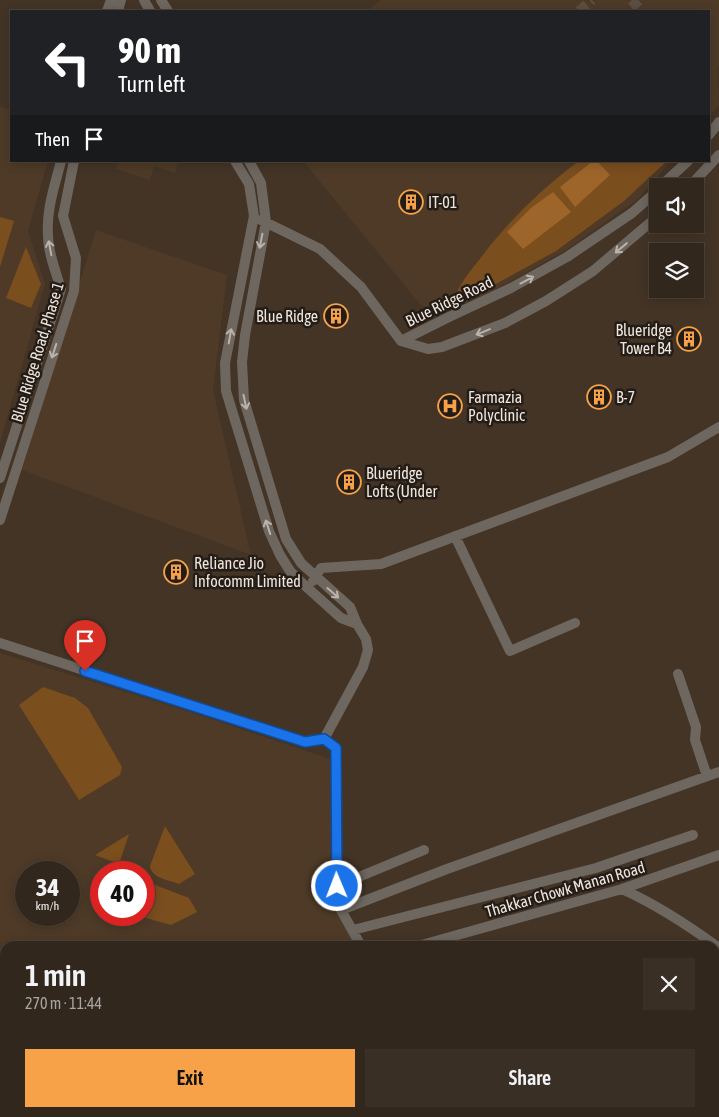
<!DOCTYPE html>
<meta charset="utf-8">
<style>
body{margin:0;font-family:"Asap Condensed",sans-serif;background:#3a2f25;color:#f1f3f6;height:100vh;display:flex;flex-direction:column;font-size:19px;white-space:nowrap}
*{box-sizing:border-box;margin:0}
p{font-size:16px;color:#a8a5a3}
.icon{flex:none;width:28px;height:28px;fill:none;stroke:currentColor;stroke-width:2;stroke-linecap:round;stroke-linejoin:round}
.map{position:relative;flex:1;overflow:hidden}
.drawer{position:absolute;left:0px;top:941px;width:720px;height:176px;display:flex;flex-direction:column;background:#32271c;border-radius:15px 15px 0 0;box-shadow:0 2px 12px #0003,0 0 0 1px #4d443b}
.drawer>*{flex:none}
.banner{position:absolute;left:10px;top:10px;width:700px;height:152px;border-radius:0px;box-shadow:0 2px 12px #0003,0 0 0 1px #4d443b;background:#202124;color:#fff;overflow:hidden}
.fabs{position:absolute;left:649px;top:178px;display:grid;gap:10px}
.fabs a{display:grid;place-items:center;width:55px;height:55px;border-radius:0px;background:#32271c;box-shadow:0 2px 12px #0003,0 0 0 1px #4d443b;font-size:25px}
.speed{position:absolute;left:15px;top:861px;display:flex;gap:10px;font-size:25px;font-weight:700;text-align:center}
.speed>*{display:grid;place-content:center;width:65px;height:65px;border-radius:50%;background:#32271c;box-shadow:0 2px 12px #0003,0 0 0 1px #4d443b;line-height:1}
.speed small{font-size:12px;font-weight:400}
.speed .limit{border:8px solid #d22;background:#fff;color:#111}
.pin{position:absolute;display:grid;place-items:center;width:42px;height:42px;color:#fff;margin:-51px -21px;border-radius:50% 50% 50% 0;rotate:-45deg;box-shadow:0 0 5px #0007}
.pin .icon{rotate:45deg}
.me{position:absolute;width:55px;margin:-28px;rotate:359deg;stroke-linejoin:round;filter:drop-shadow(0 0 4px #0008)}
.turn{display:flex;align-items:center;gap:18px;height:105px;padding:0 25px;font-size:22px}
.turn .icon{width:65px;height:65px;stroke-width:2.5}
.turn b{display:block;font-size:35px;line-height:42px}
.then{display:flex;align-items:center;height:48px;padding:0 25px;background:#0003;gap:10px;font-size:19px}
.round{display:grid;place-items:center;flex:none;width:52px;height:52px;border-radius:0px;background:#3a2f25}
.summary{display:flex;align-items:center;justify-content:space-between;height:85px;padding:0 25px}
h1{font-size:30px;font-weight:600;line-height:38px}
.action{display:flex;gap:10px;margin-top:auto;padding:10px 25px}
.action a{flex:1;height:58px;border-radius:0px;background:#f7a248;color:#111;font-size:20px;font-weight:600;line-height:58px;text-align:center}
.action a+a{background:#3a2f25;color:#f1f3f6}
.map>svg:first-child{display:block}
.built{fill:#4e3a27;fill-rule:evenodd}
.green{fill:#7b4e1e}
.water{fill:#9d652a}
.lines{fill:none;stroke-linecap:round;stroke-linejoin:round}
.minor-tunnel{stroke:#5d4f41;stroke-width:10;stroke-dasharray:10 5;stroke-linecap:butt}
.minor{stroke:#6e6760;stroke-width:10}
.oneway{stroke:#bbb3aa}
.route-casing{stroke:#114b97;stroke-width:12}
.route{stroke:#1a73e8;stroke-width:9}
.labels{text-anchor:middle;stroke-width:5;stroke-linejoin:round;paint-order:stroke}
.poi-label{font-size:16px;fill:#efe5dc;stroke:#241d17;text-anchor:start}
.street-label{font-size:16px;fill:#efe5dc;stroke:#241d17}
</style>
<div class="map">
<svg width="719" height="1117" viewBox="0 0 719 1117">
<rect width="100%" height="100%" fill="#433426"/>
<path class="built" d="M381,0H719V65L717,70L719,105L709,117V11H367Z
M0,106L11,110V161H48L28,231L45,284L0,443Z
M118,161H179L175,173L154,166L150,180L116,169Z
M303,161H671L639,198L568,249L491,292L433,316L419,303Z
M96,230L227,275L213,390L251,555L22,470Z
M0,653L184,710L333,760V906L356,946H5V1100L0,1096ZM26,872H69V915H26ZM101,872H144V915H101Z
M21,1113H158L151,1117H26Z"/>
<path class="green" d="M579,161H667L624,201L556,251L483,291L453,301C460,282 470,272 482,256C510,220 542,188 579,161Z
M0,217L14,221L0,267Z
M26,247L41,284L31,308L6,298Z
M43,687L75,698L88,708L122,767L120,775L79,800L19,705Z
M165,826L195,874L179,884C169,880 151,878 150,866Z
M129,834L119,864L95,855Z
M150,883L189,898L197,912L171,925L139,916L144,915V885Z"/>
<path class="water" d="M593,161H597L610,175L575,207L560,187Z
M553,192L571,212L523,249L507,232L531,208Z"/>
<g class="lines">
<path class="minor-tunnel" d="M632,0L641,11
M579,11L592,0"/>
<path class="minor" d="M144,0L150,11
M161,0L168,11
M107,11L111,0
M118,11L121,0
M709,135L719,122
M235,161L249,184L254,216L225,363L226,391L269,531L280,555L290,571L301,582L341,618L357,624
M249,161L261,183L266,222L245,335L242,362L244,400L286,539L301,563L350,607L357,624L366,639L368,650L363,667L324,739
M661,186L688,161
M690,186L719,155
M261,220L320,249L361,287L401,341
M401,341L449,317L511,288L567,257L632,213L658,190
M401,341L428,349L442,347L505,323L546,301L593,271L658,216
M0,478L61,289C56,272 48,253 48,235C46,210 55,185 61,161
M0,520L74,291L76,258L63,216L74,161
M455,536L510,651L575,623
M313,581L321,568L381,564L668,457L719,427
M0,643L305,742L324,739L336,748V901L361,946
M678,674L696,727L695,740L707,776
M337,886L424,850
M622,889C657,905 688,925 719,948
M341,910L447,869L719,772
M353,930L596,868L693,835
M418,946L622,889L719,855
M182,1117L191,1112"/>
</g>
<defs><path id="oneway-shaft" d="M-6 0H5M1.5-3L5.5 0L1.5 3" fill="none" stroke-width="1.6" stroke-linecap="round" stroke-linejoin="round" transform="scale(1.25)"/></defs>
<g class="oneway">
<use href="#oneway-shaft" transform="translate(261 241) rotate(101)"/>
<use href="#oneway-shaft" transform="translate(50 248) rotate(-101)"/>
<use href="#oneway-shaft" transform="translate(621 248) rotate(140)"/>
<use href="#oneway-shaft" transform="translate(527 280) rotate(-28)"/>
<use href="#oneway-shaft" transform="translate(483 332) rotate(158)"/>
<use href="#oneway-shaft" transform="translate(230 336) rotate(-80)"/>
<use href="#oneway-shaft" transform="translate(54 351) rotate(108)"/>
<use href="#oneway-shaft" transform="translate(245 402) rotate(78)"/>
<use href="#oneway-shaft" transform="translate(268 527) rotate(-108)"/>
<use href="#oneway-shaft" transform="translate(333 593) rotate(41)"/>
</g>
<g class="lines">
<g class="route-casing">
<path id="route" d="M85,671L305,742L324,739L336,748L337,886"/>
</g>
<use href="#route" class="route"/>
</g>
<defs>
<g id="building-ring" transform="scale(1.25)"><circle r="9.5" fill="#241d17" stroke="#f7a248" stroke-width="1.5"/><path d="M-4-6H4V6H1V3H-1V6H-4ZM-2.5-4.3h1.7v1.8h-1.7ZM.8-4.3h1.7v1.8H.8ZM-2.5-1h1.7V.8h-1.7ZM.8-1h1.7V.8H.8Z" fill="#f7a248"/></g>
<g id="hospital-ring" transform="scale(1.25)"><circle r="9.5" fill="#241d17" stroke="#f7a248" stroke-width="1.5"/><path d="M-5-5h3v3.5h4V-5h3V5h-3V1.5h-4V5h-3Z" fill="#f7a248"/></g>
</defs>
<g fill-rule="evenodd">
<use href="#building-ring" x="411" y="202"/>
<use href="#building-ring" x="336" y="316"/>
<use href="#building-ring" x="689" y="339"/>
<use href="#building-ring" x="599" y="397"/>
<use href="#hospital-ring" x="450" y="406"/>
<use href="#building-ring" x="349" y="482"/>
<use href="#building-ring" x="176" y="572"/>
</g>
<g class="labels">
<g class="poi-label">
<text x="428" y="208">IT-01</text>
<text x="318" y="322" text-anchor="end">Blue Ridge</text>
<text x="672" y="336" text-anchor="end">Blueridge<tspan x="672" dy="18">Tower B4</tspan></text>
<text x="468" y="403">Farmazia<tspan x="468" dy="18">Polyclinic</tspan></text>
<text x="616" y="403">B-7</text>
<text x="366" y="479">Blueridge<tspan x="366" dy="18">Lofts (Under</tspan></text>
<text x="194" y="569">Reliance Jio<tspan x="194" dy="18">Infocomm Limited</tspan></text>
</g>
<g class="street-label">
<text transform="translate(449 301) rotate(-26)" y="6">Blue Ridge Road</text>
<text transform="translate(37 352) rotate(-73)" y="6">Blue Ridge Road, Phase 1</text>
<text transform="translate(565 889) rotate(-16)" y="6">Thakkar Chowk Manan Road</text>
</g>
</g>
</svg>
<div class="fabs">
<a><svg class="icon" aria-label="sound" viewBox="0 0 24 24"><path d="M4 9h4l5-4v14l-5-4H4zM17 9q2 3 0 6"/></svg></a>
<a><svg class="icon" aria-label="layers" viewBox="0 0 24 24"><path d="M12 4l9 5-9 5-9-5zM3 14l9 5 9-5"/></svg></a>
</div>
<div class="speed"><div>34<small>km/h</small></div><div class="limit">40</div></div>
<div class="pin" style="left:85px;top:671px;background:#d93025"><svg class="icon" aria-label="arrive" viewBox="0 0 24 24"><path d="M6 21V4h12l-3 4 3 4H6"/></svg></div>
<svg class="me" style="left:337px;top:886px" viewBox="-20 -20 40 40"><circle r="17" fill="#1a73e8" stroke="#fff" stroke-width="3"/><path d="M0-11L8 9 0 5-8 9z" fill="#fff"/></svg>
<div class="banner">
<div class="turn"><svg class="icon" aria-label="left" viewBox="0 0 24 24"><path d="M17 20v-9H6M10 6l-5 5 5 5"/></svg><div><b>90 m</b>Turn left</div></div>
<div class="then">Then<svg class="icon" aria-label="arrive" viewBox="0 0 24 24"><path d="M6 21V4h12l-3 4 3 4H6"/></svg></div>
</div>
<section class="drawer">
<div class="summary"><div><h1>1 min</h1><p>270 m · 11:44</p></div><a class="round"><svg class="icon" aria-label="close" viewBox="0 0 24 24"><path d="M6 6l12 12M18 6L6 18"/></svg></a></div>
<div class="action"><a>Exit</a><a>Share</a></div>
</section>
</div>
